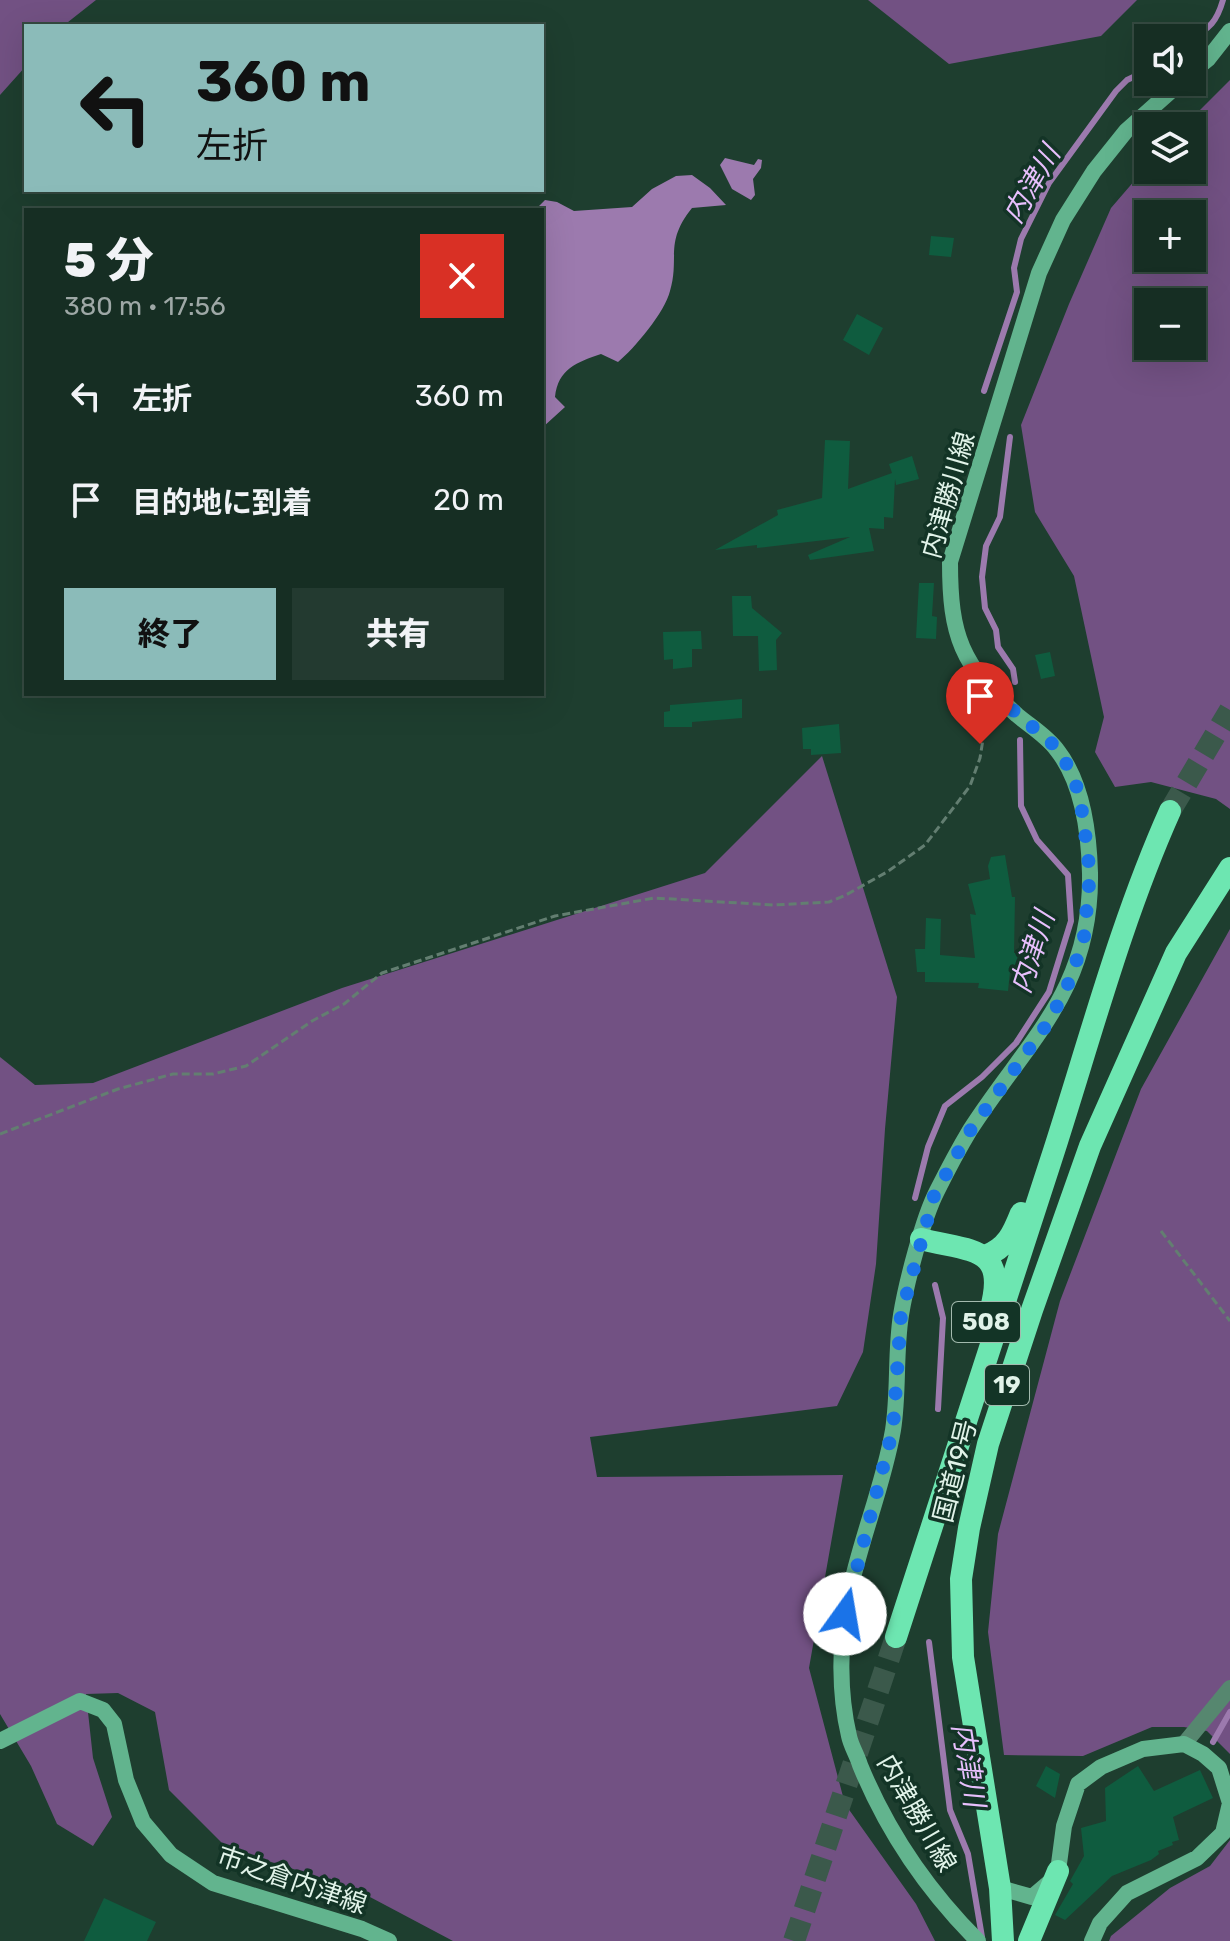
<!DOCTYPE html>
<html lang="ja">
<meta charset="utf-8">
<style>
body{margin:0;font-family:Rubik,"Noto Sans JP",sans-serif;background:#233a30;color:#f1f3f6;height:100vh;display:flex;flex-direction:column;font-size:30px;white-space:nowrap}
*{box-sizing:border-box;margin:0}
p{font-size:26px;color:#9ea8a6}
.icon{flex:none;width:44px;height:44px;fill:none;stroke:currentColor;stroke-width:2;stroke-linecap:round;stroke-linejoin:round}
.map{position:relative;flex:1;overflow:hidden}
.panel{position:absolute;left:24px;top:208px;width:520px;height:488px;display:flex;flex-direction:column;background:#162e23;border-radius:0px;box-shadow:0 8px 32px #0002,0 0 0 2px #354a41}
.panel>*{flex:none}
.hud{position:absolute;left:24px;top:24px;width:520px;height:168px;border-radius:0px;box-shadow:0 8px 32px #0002,0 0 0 2px #354a41;background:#8bbbb9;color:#111;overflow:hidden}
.controls{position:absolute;left:1134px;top:24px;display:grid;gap:16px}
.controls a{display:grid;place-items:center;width:72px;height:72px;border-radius:0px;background:#162e23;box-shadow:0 8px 32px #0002,0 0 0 2px #354a41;font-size:40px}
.pin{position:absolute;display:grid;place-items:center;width:68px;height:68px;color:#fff;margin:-82px -34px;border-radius:50% 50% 50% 0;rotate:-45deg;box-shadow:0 0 8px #0007}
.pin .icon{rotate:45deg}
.me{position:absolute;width:88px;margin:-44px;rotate:13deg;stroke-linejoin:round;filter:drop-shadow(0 0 6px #0008)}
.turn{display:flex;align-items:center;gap:28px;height:168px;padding:0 40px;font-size:36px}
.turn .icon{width:104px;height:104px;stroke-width:2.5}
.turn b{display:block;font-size:56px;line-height:68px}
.round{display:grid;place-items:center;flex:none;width:84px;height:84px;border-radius:0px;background:#233a30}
.head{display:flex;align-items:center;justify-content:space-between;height:136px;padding:0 40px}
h1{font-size:48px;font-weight:800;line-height:60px}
.action{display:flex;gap:16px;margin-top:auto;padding:16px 40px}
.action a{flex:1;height:92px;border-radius:0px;background:#8bbbb9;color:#111;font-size:32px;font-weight:800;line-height:92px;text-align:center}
.action a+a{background:#233a30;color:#f1f3f6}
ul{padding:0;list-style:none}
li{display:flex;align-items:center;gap:24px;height:104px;padding:0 40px}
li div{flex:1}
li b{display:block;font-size:30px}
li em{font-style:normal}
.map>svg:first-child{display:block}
.forest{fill:#725183;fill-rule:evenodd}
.water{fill:#9c7aae}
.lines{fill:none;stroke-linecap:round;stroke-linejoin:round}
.stream{stroke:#9c7aae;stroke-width:6}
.building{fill:#0f5c3f}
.trunk-tunnel{stroke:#3b594b;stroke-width:22;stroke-dasharray:22 11;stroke-linecap:butt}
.path{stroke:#637e71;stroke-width:3;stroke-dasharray:8 4;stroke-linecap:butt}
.minor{stroke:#56876f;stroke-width:16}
.secondary{stroke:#62b48e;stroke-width:16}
.trunk{stroke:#6de6b1;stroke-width:22}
.route{stroke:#1a73e8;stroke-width:14;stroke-dasharray:0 25.2}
.labels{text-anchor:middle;stroke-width:7;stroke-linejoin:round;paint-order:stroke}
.shield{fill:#133426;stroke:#a3baae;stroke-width:2}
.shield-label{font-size:24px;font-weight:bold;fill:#e1f3e9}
.street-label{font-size:26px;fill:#e1f3e9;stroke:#133426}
.water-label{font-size:28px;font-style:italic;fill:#e7bffc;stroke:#133426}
</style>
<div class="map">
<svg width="1230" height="1941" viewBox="0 0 1230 1941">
<rect width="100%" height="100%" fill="#1e3e2f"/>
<path class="forest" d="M0,0H96L63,26H26V66L0,95Z
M868,0H1137L1101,36L949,64Z
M1230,80V809L1216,799L1151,782L1115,787L1095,752L1104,717L1074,576L1035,512L1021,425L1069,304L1111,208L1148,165V170H1192V126H1184ZM1192,214V258H1148V214ZM1192,302V346H1148V302Z
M822,756L897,997L885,1129L876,1264L863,1352L837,1406L590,1437L597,1477L843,1475L809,1668L845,1804L916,1904L935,1941H453L353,1888L227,1848L169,1790L155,1712L118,1693L86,1694L93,1758L112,1817L93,1846L57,1824L31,1766L0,1714V1057L35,1085L93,1083L342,988L705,873Z
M1230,929V1754L1207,1731L1184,1727H1152L1083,1756L1004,1755L988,1632L998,1534L1060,1301L1141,1089Z
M1230,1840V1941H1109L1111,1936L1170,1888L1210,1866Z"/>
<path class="water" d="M725,158L754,165L758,159L762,160L761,168L753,179L755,195L751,200L732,189L720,165Z
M692,175L710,188L726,205L692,208C664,243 680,257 670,291C665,312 634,349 618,362L601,354C577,362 558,369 555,397L565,407L543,427L542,436V210H535L545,200L557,202L574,211L632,207L652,189L676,176Z"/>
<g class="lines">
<path class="stream" d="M1190,38C1210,29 1217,21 1223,0
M984,391L1017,292L1014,268L1021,239L1049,183L1116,91L1127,80L1148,70
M1010,437L1000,517L986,546L982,577L985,608L996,630L998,647L1013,669L1015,682
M915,1198L928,1147L945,1106L982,1077L1016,1043L1049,992L1071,921L1068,875L1037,840L1021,806L1020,740
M935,1285L943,1318L938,1409
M929,1642L950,1810L968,1854L982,1937
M1213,1742L1230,1712"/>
</g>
<path class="building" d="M931,236L954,238L951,257L929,255Z
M857,314L883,328L869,355L843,340Z
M825,440L850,441L848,489L892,473L889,464L912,456L919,479L896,485L895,479L893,518L884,517V529L869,528L874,551L810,560L808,555L850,537L757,548V545L715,550L778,515L777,510L822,498Z
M919,583H934L932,616L937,617L936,639L916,638Z
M732,596H751L752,608L782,633L776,640L777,670L759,671L758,636H733Z
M701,631L702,649H692V667L673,669V659L664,660L663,632Z
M1050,652L1055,676L1041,679L1035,655Z
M742,699V718L692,722V727H664V712L670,711V705Z
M839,724L841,753L811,755V749H803L802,728Z
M1005,855L1012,897H1015L1014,953H1018L1016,972H1010L1008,991L978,988L979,983L925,982V972H917L915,949H925L926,918L941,919L940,955L975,958L970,914L976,915L968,884L990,879L988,866L991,857Z
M1046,1766L1060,1774L1055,1798L1036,1786Z
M1138,1766L1154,1791L1200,1770L1213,1798L1173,1817L1179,1840L1172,1842L1173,1845L1158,1851L1159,1854L1151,1860L1112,1876L1065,1920L1055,1915L1073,1884L1070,1881L1084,1856L1081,1828L1106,1821L1105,1788Z
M104,1898L156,1922L147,1941H84Z"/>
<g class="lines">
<path class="trunk-tunnel" d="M1170,811L1230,710
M794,1941L896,1637"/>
<path class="path" d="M0,1134L118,1089L173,1074H213L246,1066L312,1021L344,1004L382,973L555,916L654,898L773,905L829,902L844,896L887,872L925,845L970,786L980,758L985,727L992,713
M1161,1231L1230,1321"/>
<path class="minor" d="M1184,1744L1230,1688"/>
<path class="secondary" d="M1192,72L1208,59L1230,31
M0,1741L80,1701L103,1710L114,1724L126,1780L143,1822L171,1855L213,1883L362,1929L389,1941
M1000,1888L1032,1897L1052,1880L1058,1871L1064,1826L1078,1784L1101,1767L1143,1749L1184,1744L1203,1754L1219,1768L1230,1803L1223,1833L1197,1858L1127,1893L1100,1923L1092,1941
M978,1941C928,1891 887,1831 860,1765C857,1755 851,1746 849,1736C839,1694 839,1642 848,1600C859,1542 883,1488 893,1430C899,1392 895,1353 901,1315C906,1284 923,1218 937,1191C947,1171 958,1150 970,1130C1027,1041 1092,991 1090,873C1089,833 1083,783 1057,750C1047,736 1030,726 1017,715C961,665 950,636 950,562L1039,273L1063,220L1094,171L1126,131L1181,82"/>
<path class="trunk" d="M921,1239C971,1252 1009,1245 990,1312
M985,1256C1007,1248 1013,1233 1021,1213
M896,1637C947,1478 1000,1319 1051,1160C1089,1043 1120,923 1170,811
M1003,1941L1000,1888L963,1657L961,1579L969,1528L988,1444L1032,1310L1090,1146L1176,953L1230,868
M1029,1941L1058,1871"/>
</g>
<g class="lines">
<path class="route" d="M845,1614L893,1429L901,1315L934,1196L970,1131L1050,1020L1071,978L1084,937L1090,874L1083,816L1074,776L1056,747L999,698L985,727L980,744"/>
</g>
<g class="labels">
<g class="shield">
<rect x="952" y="1302" width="68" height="40" rx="6"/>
<rect x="985" y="1365" width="44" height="40" rx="6"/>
</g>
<g class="shield-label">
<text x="986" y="1330">508</text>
<text x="1007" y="1393">19</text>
</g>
<g class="street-label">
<text transform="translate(948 495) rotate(-74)" y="9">内津勝川線</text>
<text transform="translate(955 1471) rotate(-76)" y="9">国道19号</text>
<text transform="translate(917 1813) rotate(60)" y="9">内津勝川線</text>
<text transform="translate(292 1880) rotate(19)" y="9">市之倉内津線</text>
</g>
<g class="water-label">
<text transform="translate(1031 184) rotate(-60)" y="10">内津川</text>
<text transform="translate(1032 952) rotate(-72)" y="10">内津川</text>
<text transform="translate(969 1765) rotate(81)" y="10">内津川</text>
</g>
</g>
</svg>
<div class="controls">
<a><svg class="icon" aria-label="sound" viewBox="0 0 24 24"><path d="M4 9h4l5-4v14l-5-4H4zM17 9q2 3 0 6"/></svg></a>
<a><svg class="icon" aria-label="layers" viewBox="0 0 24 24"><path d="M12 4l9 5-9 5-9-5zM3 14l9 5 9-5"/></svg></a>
<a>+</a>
<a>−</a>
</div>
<div class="pin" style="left:980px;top:744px;background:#d93025"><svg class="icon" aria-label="arrive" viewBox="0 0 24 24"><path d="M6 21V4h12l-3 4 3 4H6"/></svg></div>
<svg class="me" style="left:845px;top:1614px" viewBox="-20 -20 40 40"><circle r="19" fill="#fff"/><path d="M0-13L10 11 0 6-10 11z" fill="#1a73e8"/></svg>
<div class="hud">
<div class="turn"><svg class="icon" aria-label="left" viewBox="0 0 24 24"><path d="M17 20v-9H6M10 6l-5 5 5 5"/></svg><div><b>360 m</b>左折</div></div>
</div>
<section class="panel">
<div class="head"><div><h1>5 分</h1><p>380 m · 17:56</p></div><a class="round" style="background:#d93025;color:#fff"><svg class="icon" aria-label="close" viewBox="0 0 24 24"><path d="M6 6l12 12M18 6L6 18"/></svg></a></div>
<ul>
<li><svg class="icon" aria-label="left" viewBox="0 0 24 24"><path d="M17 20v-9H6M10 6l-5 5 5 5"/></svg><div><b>左折</b></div><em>360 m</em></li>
<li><svg class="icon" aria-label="arrive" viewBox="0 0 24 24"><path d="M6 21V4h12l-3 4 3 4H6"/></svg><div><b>目的地に到着</b></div><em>20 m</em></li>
</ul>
<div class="action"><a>終了</a><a>共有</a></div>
</section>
</div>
